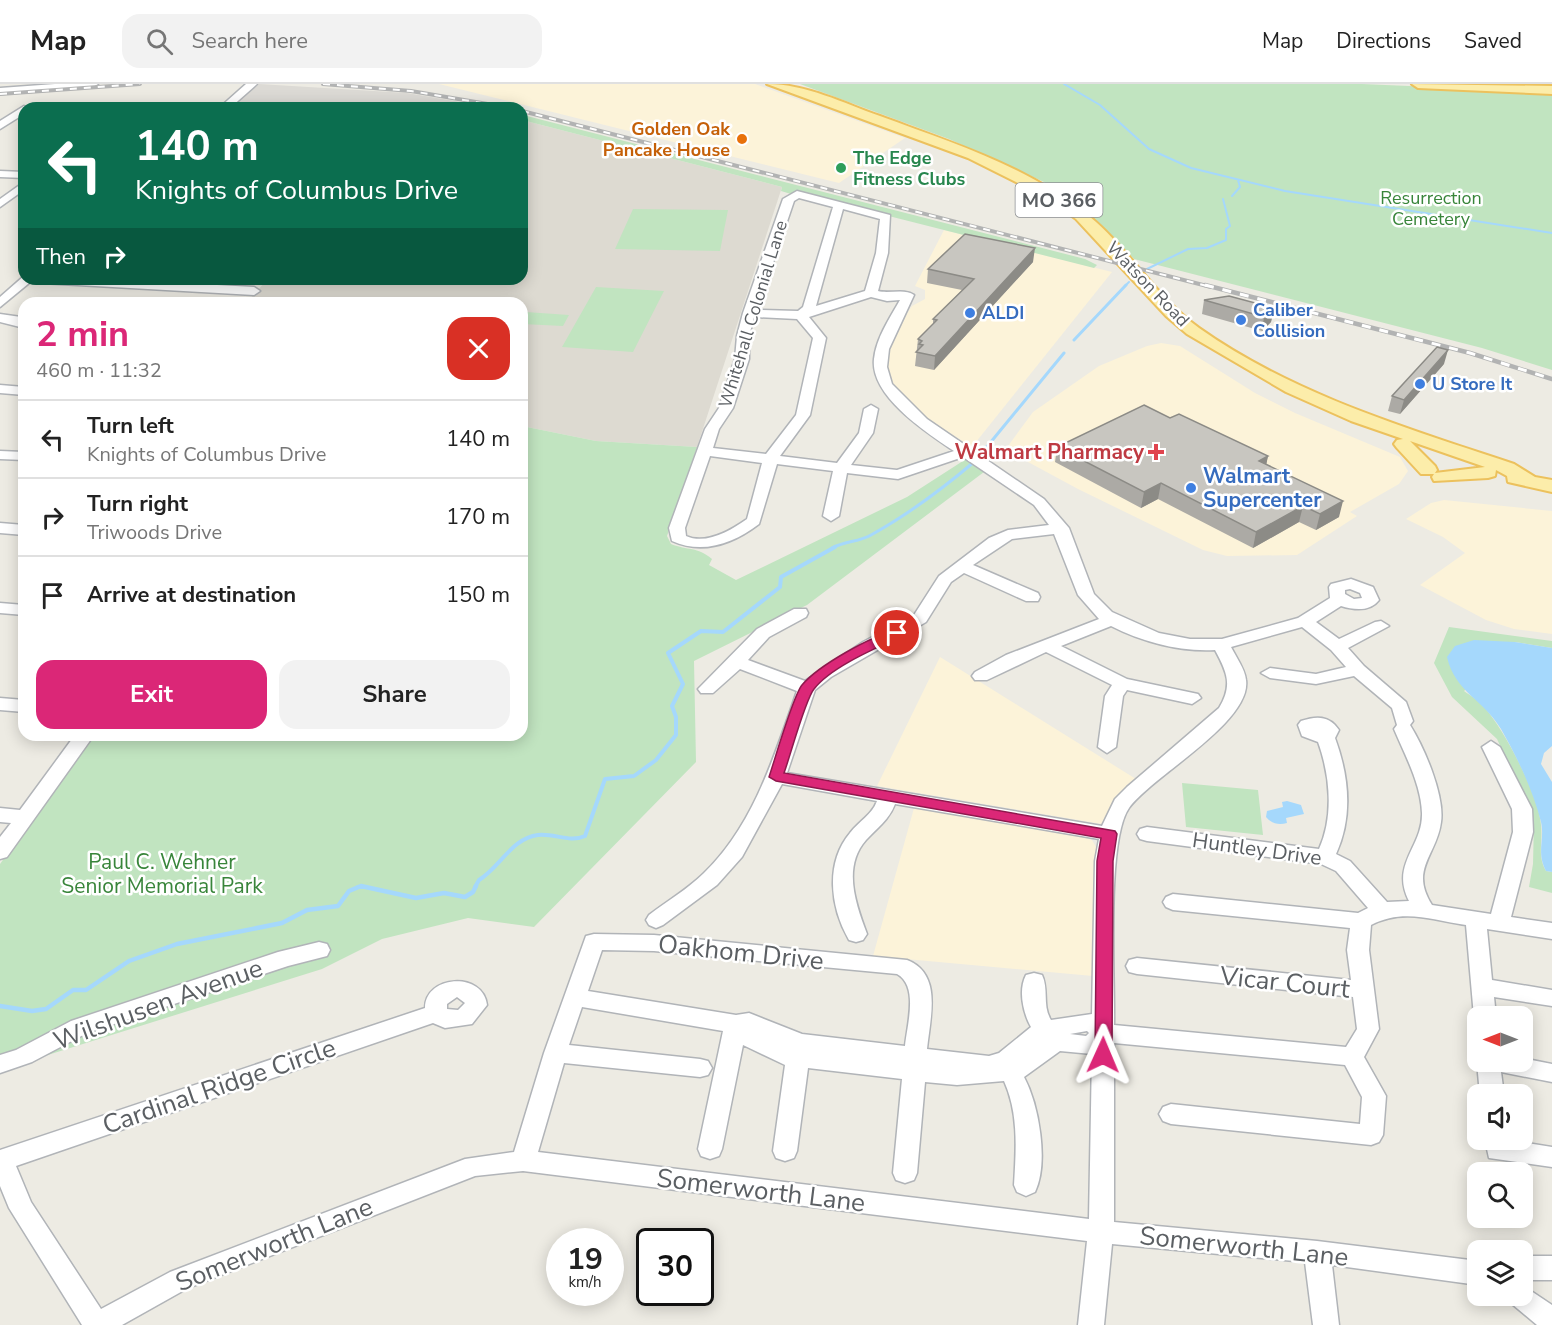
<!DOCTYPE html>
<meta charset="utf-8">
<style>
body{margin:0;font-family:"Nunito Sans",sans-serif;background:#f2f2f2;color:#222;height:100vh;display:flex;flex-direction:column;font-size:22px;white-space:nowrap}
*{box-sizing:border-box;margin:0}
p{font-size:20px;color:#767676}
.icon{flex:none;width:33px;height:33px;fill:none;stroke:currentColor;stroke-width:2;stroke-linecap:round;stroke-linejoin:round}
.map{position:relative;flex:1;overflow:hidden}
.drawer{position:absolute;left:18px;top:213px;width:510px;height:444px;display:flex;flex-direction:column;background:#fff;border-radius:18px;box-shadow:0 3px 15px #0003}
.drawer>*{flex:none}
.top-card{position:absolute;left:18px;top:18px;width:510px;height:183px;border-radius:18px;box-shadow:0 3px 15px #0003;background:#0b6e4f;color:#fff;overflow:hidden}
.needle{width:39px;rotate:270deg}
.tools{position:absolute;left:1467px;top:922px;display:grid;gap:12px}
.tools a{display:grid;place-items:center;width:66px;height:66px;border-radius:12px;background:#fff;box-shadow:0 3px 15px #0003;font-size:30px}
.speed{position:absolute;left:546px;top:1144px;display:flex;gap:12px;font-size:30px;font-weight:700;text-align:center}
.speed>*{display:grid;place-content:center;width:78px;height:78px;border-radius:50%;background:#fff;box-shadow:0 3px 15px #0003;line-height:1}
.speed small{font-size:15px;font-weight:400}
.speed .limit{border:3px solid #111;border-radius:9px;background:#fff;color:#111}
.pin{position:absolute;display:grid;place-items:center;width:51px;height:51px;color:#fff;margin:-26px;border:3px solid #fff;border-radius:50%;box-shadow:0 2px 6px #0007}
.me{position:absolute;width:66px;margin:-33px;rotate:1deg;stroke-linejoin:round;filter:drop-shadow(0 0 4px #0008)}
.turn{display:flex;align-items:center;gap:21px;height:126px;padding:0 18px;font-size:27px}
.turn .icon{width:78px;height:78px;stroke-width:2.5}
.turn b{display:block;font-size:42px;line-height:51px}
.then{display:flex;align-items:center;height:57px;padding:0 18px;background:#0003;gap:12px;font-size:22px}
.round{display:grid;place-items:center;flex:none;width:63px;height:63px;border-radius:18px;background:#f2f2f2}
.overview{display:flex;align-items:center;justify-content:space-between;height:102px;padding:0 18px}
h1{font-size:36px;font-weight:700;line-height:45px;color:#db2777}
.button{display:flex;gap:12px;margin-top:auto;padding:12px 18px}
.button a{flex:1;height:69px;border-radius:18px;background:#db2777;color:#fff;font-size:24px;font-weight:700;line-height:69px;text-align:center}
.button a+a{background:#f2f2f2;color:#222}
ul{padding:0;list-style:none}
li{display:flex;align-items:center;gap:18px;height:78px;padding:0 18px;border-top:2px solid #e0e0e0}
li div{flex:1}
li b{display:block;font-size:22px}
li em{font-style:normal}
header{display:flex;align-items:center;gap:36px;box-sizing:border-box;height:84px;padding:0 30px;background:#fff;border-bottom:2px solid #e0e0e0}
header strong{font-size:28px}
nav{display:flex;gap:33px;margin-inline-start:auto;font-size:21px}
.search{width:420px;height:54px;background:#f2f2f2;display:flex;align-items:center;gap:15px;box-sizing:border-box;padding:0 21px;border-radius:18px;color:#767676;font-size:22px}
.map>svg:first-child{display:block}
.commercial{fill:#fcf3d9}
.industrial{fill:#dcdad5}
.education{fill:#dddad1}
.green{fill:#c1e4c0}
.water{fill:#a5d8fc}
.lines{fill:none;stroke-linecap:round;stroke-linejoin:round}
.stream-far3{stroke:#a5d8fc;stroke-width:2}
.stream-far2{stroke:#a5d8fc;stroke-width:3}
.stream-far1{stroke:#a5d8fc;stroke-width:4}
.stream{stroke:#a5d8fc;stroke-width:4.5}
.minor-casing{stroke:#b1b4b8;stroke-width:3}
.major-casing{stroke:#ecc15d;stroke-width:4}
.minor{fill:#fff;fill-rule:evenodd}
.major{fill:#fcedaa;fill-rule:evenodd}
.rail-far1-casing{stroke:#b2b3b3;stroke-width:4}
.rail-casing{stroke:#b2b3b3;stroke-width:4.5}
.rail-far1{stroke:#fff;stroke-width:2;stroke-dasharray:7;stroke-linecap:butt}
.rail{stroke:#fff;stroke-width:3;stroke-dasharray:9;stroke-linecap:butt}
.wall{fill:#acaaa5}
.shaded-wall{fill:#8c8b86}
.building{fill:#c8c6c0;stroke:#8c8b86;stroke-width:1.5}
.route{fill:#db2777;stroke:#8e194d;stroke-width:1.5}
.food-dot{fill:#e8710a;stroke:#fff;stroke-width:2}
.leisure-dot{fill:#2e9e5b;stroke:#fff;stroke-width:2}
.shop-dot{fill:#3f7fe0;stroke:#fff;stroke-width:2}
.health-dot{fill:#e0444e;stroke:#fff;stroke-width:2}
.labels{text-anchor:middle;stroke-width:5;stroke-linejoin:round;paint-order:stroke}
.far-food-label{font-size:18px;font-weight:bold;fill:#c56008;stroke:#fff;text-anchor:end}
.far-leisure-label{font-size:18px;font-weight:bold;fill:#27864d;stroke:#fff;text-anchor:start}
.far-park-label{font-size:18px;fill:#38853a;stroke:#fff}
.far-street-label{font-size:18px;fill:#5b5f63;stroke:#fff}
.far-shop-label{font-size:18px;font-weight:bold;fill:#366cbe;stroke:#fff;text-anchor:start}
.shield{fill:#fff;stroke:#8c8f92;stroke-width:1.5}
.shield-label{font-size:20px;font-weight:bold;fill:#5b5f63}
.health-label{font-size:21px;font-weight:bold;fill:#be3a42;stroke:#fff;text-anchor:end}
.shop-label{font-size:21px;font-weight:bold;fill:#366cbe;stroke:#fff;text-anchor:start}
.street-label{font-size:21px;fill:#5b5f63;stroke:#fff}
.park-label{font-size:21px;fill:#38853a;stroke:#fff}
.near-street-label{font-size:26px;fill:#5b5f63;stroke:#fff}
</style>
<header>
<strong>Map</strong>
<div class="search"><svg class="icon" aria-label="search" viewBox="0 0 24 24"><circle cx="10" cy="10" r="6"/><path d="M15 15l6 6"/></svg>Search here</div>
<nav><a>Map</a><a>Directions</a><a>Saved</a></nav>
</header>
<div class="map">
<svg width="1552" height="1241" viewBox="0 0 1552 1241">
<rect width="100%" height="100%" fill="#edebe3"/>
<path class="commercial" d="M439,0H755L905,54L839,99Z
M944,146L1112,188L972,363L912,325L893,302L887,289L890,265L908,228L912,222L925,215V206L915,202Z
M1161,259L1180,262L1255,309L1295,329L1400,373L1408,387L1399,400L1350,428L1357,432L1297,471L1227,472L1203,466L1078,405L1015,371L1008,362L1033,328L1099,282L1147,262Z
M1444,416L1552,427V550L1514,545L1486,536L1420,501L1465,469L1443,453L1406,435L1431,419Z
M940,573L1136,695L1102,740L877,702Z
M914,724L1068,749L1092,756L1097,765L1093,892L873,872Z"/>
<path class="industrial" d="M259,0L407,9L496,24H231Z"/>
<path class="education" d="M526,37L782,103L697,363L596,357L522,342V219H246L268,195H522V42Z"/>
<path class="green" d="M800,0H1362L1552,8V286L1482,264L1134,175L1081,122L1044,98L949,55Z
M523,31L1085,175L1097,181L1094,184L794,108L791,110L781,107L782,103L526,37L522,42Z
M633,125L728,126L720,167L615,165Z
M596,203L664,207L633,268L562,263Z
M526,228L569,231L563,242L522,240Z
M522,342L596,357L697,363L667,452L671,460C688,467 697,462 712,475L709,481L736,496L907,413L966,375L988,385L807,521L694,577L696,678L534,843L468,834L382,855L322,885L0,986V780L93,651H522Z
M1449,543L1552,557V564L1515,558L1464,607C1471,612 1480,617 1485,624C1505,647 1539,712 1541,741C1543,759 1537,771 1546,787L1552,788V809L1529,803L1533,780L1534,736L1497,655L1452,613L1434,579Z
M1182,699L1258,706L1263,751L1186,743Z"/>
<path class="water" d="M1474,556L1515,558L1552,564V662L1544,669L1541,680L1552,698V788L1546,787C1536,768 1545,756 1541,738C1533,706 1517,673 1501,645C1483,615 1455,608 1447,573L1455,562Z
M1287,717L1301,721L1304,730L1286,734L1287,739C1279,741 1272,740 1266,733L1267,727L1283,723L1282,718Z"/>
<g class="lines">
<path class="stream-far3" d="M1064,0L1100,21L1149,65L1191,84L1285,107L1552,149
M1232,112L1240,103L1238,96
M1147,185L1188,165L1207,164L1226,156V145L1230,142L1223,115
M1124,203L1129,198"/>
<path class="stream-far2" d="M1074,256L1126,201
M981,370L1064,269
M832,464C845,457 859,458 871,451C909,430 941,406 974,378"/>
<path class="stream-far1" d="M358,803H366
M475,803L479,796C500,783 512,754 538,751C554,749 570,759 585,752L605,695L634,692L656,676L676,651V633L672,622L683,600L668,569L701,547L723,548L780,503L781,493L835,463"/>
<path class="stream" d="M0,922L32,927L46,925L73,906H86L129,877L177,860L282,839L307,826L338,822L349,807L361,802L416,814L444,809L465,813L473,808L476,802"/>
<g class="minor-casing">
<path id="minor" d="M55,0H98L93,3L0,10V4Z
M246,0H257L230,24H219Z
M24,22L28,24H24V30L0,45V37Z
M0,87L24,88V94L0,93Z
M24,98V106L0,123V115Z
M797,107L890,131L888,169L878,207C889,210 905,204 914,211L889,265L887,283L892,300L927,335L1044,415L1069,444L1094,510L1112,528L1159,549L1190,555H1222L1298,534L1330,514L1329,503L1331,500L1351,495L1373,503L1379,516C1370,528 1354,526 1341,522L1316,538L1339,555L1375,538L1381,537L1389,542L1348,564L1364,582L1406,618L1413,637L1410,641C1424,663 1445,712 1441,738C1437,771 1409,785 1432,821L1491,830L1513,748L1512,725L1482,663L1491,657L1500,663L1532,725L1533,748L1511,833L1552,839V855L1487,845L1492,896L1552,906V922L1494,913L1496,933H1478L1477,939L1474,933L1466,841C1432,836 1403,824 1371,841L1369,866L1379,945L1364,973L1386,1012L1383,1051L1379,1058L1371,1061L1171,1040L1163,1037L1159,1030L1163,1023L1171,1020L1360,1040L1362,1013L1345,981L1114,959V1138L1317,1157L1478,1177V1201L1332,1181L1339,1241H1313L1305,1178L1112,1160L1104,1241H1078L1087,1157L523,1087L475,1092L188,1204L122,1241H82L9,1124L0,1102V1066L425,924C425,891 483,887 487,921L472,940L445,944L433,939L16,1082L31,1118L101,1225L170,1188L465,1075L514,1068L544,969L586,852L594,850L654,851L907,876C943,890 930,934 927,965L989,972L999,969L1031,943C1023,929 1018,906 1026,891L1034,889L1042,891C1049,905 1042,922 1051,936L1092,930L1095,777L1099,755L895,720C889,736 877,744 866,756C842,783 856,821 867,850L863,856L856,858L849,856C830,823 825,779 850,749C859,737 872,731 877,717L782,700L742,773L717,801L663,841L656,844L649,841L646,836L649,831C667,817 688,805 704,789C754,741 775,670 797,607L740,585L713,609H701L698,605L757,545L794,525H806L808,529L806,533L769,553L748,576L805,597L863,558L914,531L939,492L989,454L1008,446L1049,441L1034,421L963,373L898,395L847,389L839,432L831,437L823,432L833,387L777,380L759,440C734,459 703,471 672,457L669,444L705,345L719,324L735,275L737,252L743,229L783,115ZM799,114L833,123L803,223L798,227L757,226L794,117ZM843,125L880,135L876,169L865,207L816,222ZM871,213L887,217L900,216C890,234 876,254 874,275C870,312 927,349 954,367L897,386L851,381L873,349L878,325L871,321L864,325L859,349L837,379L780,372L810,331L826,254L809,233ZM754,233L797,235L813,254L796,331L766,370L713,364L719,345L733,324L749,275V252ZM710,372L762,379L747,435C730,447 706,461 686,452L685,444ZM1054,450L1078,511L1099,535L1006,571L975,588L972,592L975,596H987L1046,568L1112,601L1105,612L1098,663L1107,669L1116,663L1123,612L1127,606L1192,620L1201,614L1198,610L1127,595L1061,562L1111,542C1142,558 1180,568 1215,566C1227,588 1233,601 1219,624L1127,703L1115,715L1102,742L787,689L815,606L831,593L926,538L951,498L964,489L1026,517H1038L1040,513L1038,509L973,481L1012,455ZM1350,505L1360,509L1362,514L1354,515L1345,510V506ZM1302,543L1331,566L1346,583L1316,590L1270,584L1261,589L1270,594L1316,600L1354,592L1392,624L1397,641L1394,645C1405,671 1421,700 1422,729C1423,763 1390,780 1409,817L1387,818L1350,777L1336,770C1353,733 1349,692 1335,654L1339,646C1329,631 1316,632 1301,637L1298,641L1302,652L1318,658C1330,691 1334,732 1319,765L1147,743L1140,745L1137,750L1140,755L1147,757L1321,780L1336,787L1368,824L1358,829L1173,810L1166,813L1163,818L1166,823L1173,826L1350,844L1347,866L1351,896L1137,874L1129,876L1126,882L1129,888L1137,890L1353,913L1357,945L1346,963L1114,941C1115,896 1106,757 1129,724C1152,692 1252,638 1246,596C1245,585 1236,573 1231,563ZM602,866L654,867L897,890C919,902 907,941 905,962L802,950L749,929L736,931L588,907ZM457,913L465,919L458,926L447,925V920ZM582,923L723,947L698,1065L701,1072L710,1075L719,1072L722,1065L743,961L785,981L773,1067L776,1074L785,1077L794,1074L797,1067L808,984L902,995L893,1089L896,1096L905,1099L914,1096L917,1089L925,998L957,1001L1004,997C1019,1030 1016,1066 1014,1101L1017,1108L1026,1112L1035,1108C1049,1079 1039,1021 1024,993L1060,967L1092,970L1089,1135L538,1068L564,979L700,993L708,991L712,984L708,977L700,975L569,961ZM1087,947L1089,949L1086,952L1070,950Z
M24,192V195H34L0,223V213Z
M36,195H107L254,203L260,207L254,211L42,199Z
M0,230L21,233L24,235V244L0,238Z
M0,301L24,303V311L0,309Z
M0,367L24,368V376L0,375Z
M0,439L24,441V451L0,449Z
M0,519L24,521V531L0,529Z
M0,614L24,616V628L0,626Z
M75,651H94L7,773L0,775V753L11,739L0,738V724L20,726Z
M319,858L327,860L330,866L327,872L288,882L87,949L32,978L0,989V971L16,966L71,937L278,868Z
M1522,974L1552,980V998L1501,988L1504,1011H1480L1477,978L1478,976L1522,978Z
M1485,1056H1509L1552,1063V1083L1489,1074Z
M1522,1172H1552V1196H1522Z
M1522,1201L1552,1221V1241H1537L1512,1220L1508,1212H1522Z"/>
</g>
<g class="major-casing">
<path id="major" d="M767,0C806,0 843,19 880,32C950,58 1024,81 1084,128C1127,161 1154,212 1199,244C1292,310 1406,344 1514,380L1535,393L1552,396V408L1508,398L1507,392L1496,386L1495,392L1488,394L1434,397L1432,393L1434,390H1421L1397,364L1394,360L1397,356L1403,355L1351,337L1286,308L1187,250L1166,232L1076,135L1044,112L968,74ZM1410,357L1485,383L1435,389L1437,386L1435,382Z
M1412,0L1552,2V10L1418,4Z"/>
</g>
<use href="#minor" class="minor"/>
<use href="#major" class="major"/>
<g class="rail-far1-casing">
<path id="rail-far1" d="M323,0L411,7L511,24
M0,10L140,0
M522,27L1211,203"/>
</g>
<g class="rail-casing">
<path id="rail" d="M1205,201L1470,269L1552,295"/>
</g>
<use href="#rail-far1" class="rail-far1"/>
<use href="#rail" class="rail"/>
</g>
<path class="wall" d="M1033,178L934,286L915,282L918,255L933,241V235L962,206L927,199L928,185Z
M1204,216L1274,224L1271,238L1262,247L1202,230Z
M1444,280L1400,330L1388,327L1392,312Z
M1170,334L1268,372L1266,380L1339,433L1316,446L1299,438L1253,464L1158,415L1141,424L1055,378L1057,363Z"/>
<path class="shaded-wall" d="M1035,164L1033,178L934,286L935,272Z
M1274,224L1271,238L1262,247L1264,233Z
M1448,266L1444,280L1400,330L1404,316Z
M1268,372L1265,387L1259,377Z
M1161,399L1158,415L1141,424L1144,408Z
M1343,417L1339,433L1316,446L1320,430Z
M1303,422L1299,438L1253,464L1256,448Z"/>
<path class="building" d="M965,150L1035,164L935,272L916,268L923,261L919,260L922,257L918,255L937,236L933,235L974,195L928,185Z
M1229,212L1274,224L1264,233L1204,216Z
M1437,263L1448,266L1404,316L1392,312Z
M1144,321L1170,334L1179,330L1268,372L1259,377L1343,417L1320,430L1303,422L1256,448L1161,399L1144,408L1057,363Z"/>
<path class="route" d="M897,546L902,547V552C876,564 831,583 814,605C805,616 790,673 784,689L1115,747L1117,750L1113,777L1112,971L1109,976H1097L1095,971L1097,777L1101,754L776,697L769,693C775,675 793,612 802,601C819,581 871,552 897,546Z"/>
<circle class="food-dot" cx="742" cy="55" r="6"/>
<circle class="leisure-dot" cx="841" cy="84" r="6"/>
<g class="shop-dot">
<circle cx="970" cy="229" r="6"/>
<circle cx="1241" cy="236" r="6"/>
<circle cx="1420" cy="300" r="6"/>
<circle cx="1191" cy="404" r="6"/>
</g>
<path class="health-dot" d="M1153 359h6v6h6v6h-6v6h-6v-6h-6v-6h6z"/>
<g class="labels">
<g class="far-food-label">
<text x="730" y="51">Golden Oak<tspan x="730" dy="21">Pancake House</tspan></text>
</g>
<g class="far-leisure-label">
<text x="853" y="80">The Edge<tspan x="853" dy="21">Fitness Clubs</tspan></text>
</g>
<g class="far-park-label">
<text x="1431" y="120">Resurrection<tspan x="1431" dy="21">Cemetery</tspan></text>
</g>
<g class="far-street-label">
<text transform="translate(1148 200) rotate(46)" y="6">Watson Road</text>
<text transform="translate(753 230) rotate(-73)" y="6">Whitehall Colonial Lane</text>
</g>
<g class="far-shop-label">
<text x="1253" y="232">Caliber<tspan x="1253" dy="21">Collision</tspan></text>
<text x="982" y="235">ALDI</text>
<text x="1432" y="306">U Store It</text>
</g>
<rect class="shield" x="1015.5" y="99" width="87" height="34" rx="4.5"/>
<g class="shield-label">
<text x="1059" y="123">MO 366</text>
</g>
<g class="health-label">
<text x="1144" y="375">Walmart Pharmacy</text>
</g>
<g class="shop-label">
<text x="1203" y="399">Walmart<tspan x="1203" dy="24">Supercenter</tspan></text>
</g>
<g class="street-label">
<text transform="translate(1257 765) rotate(8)" y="7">Huntley Drive</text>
</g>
<g class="park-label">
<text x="162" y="785">Paul C. Wehner<tspan x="162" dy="24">Senior Memorial Park</tspan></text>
</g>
<g class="near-street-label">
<text transform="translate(741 868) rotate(6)" y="9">Oakhom Drive</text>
<text transform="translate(1285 898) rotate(6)" y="9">Vicar Court</text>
<text transform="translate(158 920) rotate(-20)" y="9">Wilshusen Avenue</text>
<text transform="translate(219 1002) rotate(-19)" y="9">Cardinal Ridge Circle</text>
<text transform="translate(761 1106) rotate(7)" y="9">Somerworth Lane</text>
<text transform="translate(274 1160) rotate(-22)" y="9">Somerworth Lane</text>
<text transform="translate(1244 1162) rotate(6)" y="9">Somerworth Lane</text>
</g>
</g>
</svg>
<div class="tools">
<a><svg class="needle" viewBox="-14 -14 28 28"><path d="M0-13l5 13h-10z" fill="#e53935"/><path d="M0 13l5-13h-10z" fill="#767676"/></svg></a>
<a><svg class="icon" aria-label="sound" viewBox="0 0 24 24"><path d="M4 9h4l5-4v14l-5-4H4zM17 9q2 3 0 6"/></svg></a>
<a><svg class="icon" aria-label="search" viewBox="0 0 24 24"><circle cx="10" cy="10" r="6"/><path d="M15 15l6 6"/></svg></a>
<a><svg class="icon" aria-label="layers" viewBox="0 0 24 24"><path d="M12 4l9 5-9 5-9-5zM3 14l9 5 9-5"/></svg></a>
</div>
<div class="speed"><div>19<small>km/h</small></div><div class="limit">30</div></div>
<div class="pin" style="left:897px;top:549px;background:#d93025"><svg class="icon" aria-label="arrive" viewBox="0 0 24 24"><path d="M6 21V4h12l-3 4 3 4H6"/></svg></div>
<svg class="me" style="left:1103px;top:971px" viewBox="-20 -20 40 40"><path d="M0-17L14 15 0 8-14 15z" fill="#db2777" stroke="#fff" stroke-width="4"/></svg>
<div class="top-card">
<div class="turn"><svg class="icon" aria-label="left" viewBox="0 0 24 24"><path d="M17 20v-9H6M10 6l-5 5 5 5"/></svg><div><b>140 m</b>Knights of Columbus Drive</div></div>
<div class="then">Then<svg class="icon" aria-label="right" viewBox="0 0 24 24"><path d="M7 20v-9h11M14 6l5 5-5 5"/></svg></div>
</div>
<section class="drawer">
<div class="overview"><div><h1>2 min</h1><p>460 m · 11:32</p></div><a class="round" style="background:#d93025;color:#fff"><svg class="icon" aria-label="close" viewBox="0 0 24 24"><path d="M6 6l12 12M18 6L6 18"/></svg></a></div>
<ul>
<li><svg class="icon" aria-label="left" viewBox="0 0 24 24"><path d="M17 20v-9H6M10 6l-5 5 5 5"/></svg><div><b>Turn left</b><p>Knights of Columbus Drive</p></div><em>140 m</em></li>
<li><svg class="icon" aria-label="right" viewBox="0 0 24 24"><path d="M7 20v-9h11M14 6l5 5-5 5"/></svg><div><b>Turn right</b><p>Triwoods Drive</p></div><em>170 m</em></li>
<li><svg class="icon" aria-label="arrive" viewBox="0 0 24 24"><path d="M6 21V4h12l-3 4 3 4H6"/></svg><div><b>Arrive at destination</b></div><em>150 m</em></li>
</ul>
<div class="button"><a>Exit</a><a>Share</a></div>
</section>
</div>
